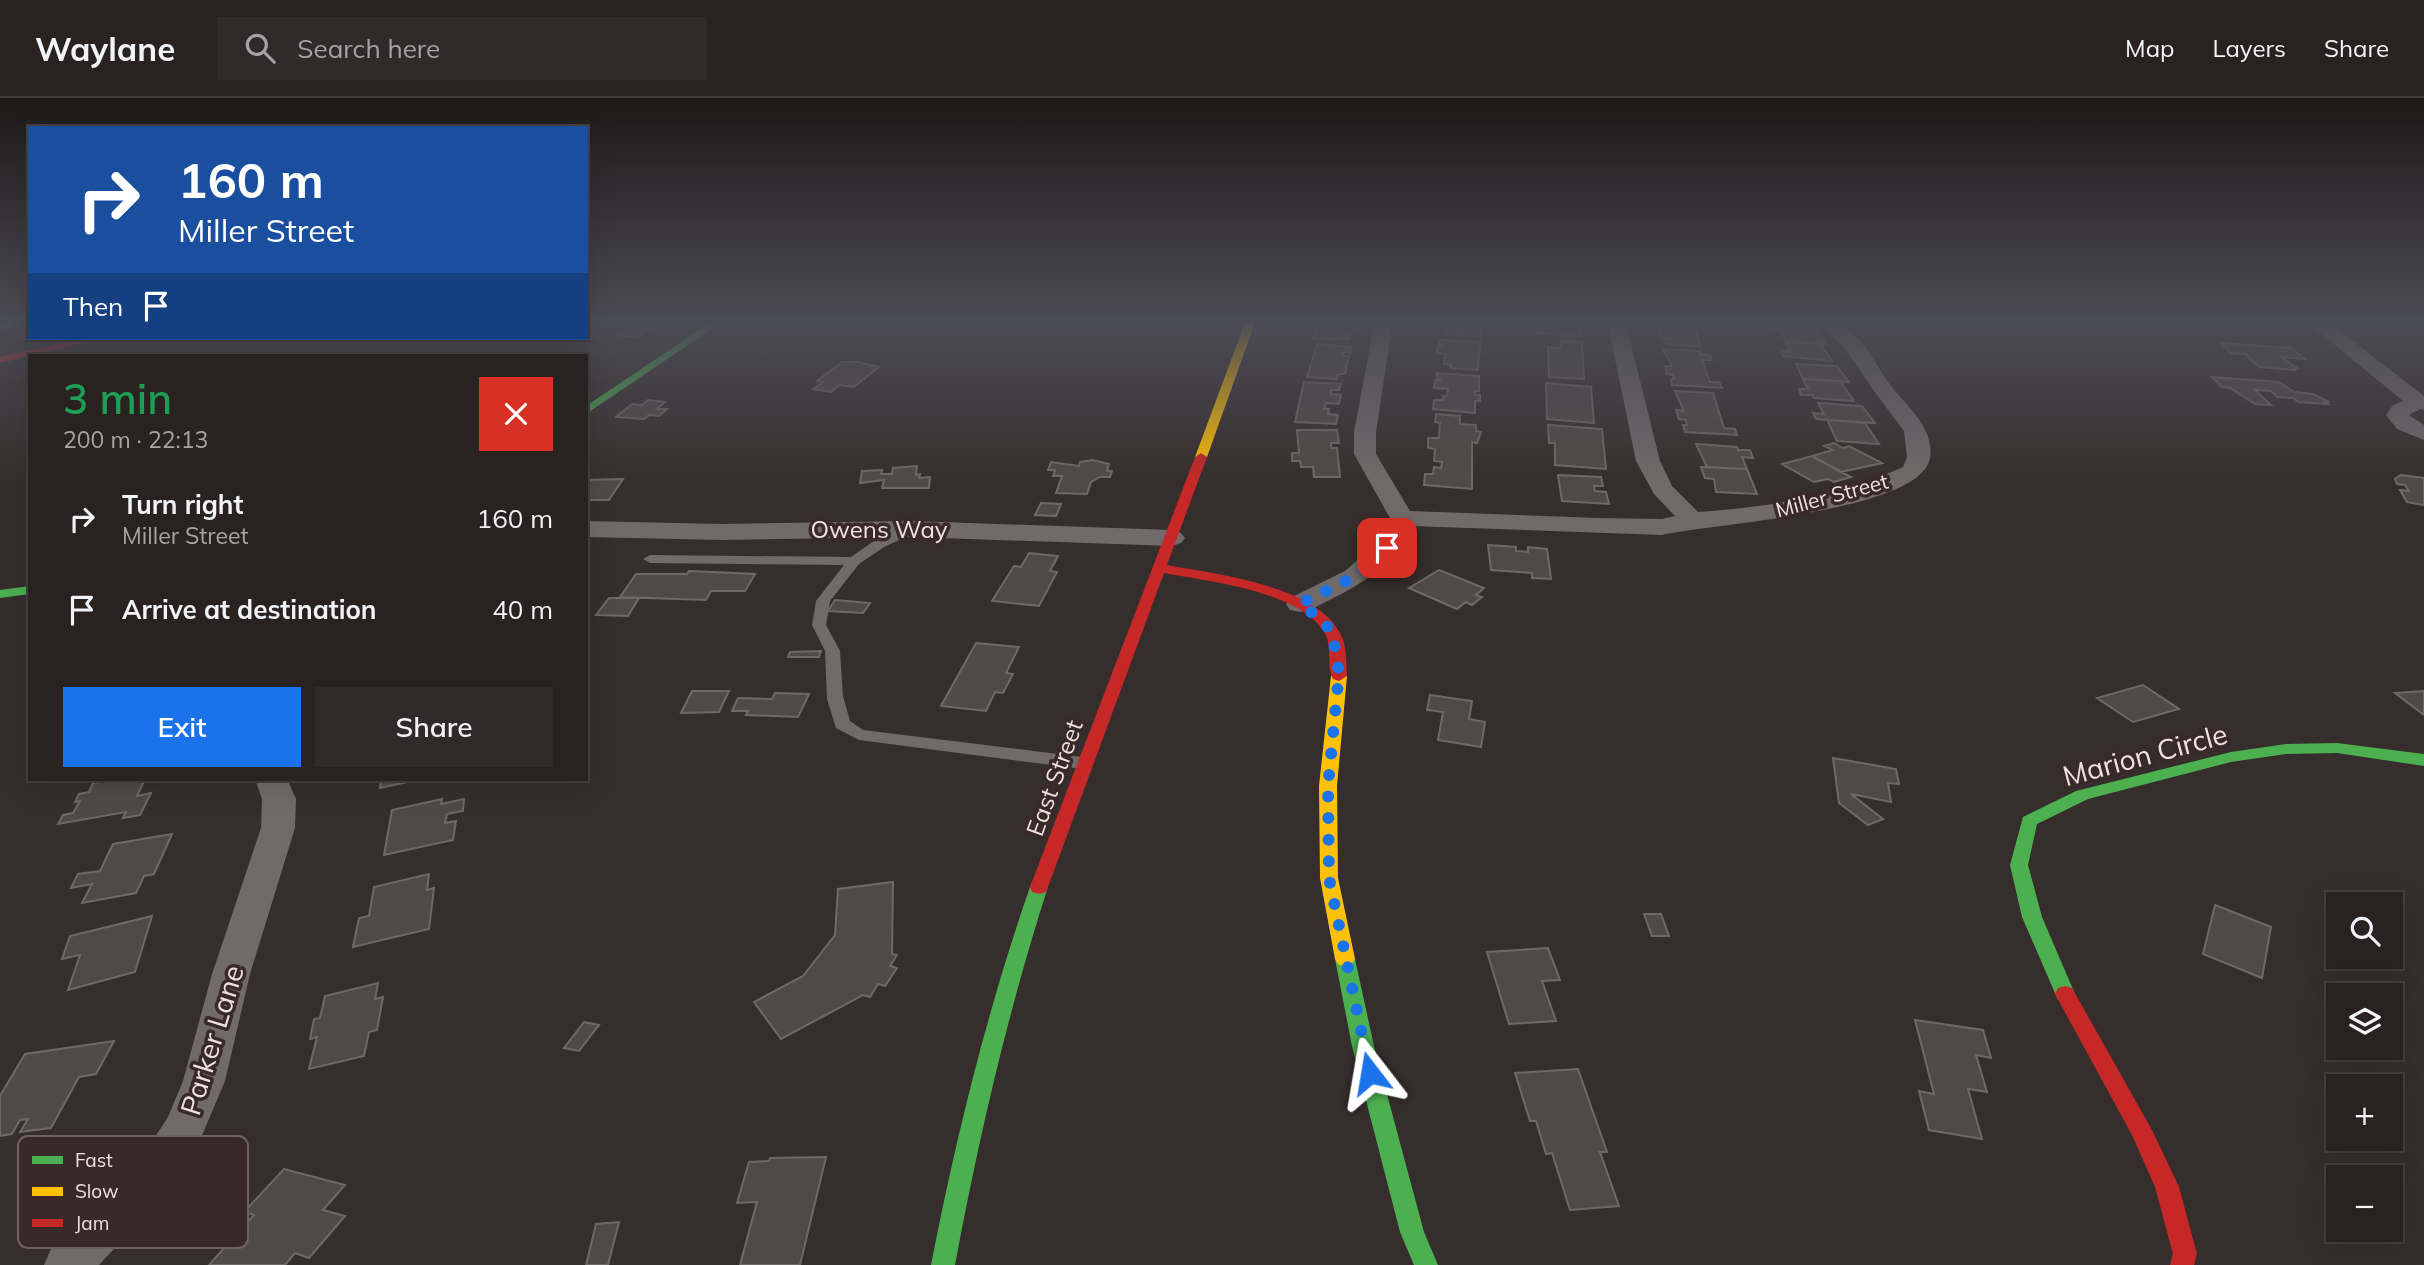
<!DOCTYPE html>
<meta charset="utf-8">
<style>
body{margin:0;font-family:Mulish,sans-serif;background:#302a2a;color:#f1f3f6;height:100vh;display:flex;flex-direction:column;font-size:26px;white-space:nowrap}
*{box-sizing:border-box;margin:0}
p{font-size:23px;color:#a5a4a5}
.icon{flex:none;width:38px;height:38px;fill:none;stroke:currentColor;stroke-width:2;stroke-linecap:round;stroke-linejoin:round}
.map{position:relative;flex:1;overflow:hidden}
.sheet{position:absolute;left:28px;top:256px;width:560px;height:427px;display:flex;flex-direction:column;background:#282221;border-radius:0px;box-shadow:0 7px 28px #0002,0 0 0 2px #443f3f}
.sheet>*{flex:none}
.hud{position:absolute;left:28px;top:28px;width:560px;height:214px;border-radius:0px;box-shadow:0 7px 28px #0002,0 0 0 2px #443f3f;background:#1a4fa0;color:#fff;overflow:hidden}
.buttons{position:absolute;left:2326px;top:794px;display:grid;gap:14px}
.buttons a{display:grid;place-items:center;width:77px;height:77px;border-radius:0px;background:#282221;box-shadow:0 7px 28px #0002,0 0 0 2px #443f3f;font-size:35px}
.pin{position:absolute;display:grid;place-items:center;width:60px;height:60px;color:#fff;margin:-30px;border-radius:14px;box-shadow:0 4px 10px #0006}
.me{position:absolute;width:77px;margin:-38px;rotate:346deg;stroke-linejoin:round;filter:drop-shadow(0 0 5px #0008)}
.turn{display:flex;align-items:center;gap:24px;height:147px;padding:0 35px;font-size:32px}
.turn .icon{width:91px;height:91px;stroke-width:2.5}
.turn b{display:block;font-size:49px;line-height:60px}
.then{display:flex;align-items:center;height:66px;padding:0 35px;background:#0003;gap:14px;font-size:26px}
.round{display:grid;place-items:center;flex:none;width:74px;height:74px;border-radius:0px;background:#302a2a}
.overview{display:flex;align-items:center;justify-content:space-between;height:119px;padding:0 35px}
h1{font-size:42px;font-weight:600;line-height:52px;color:#1e9e55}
.cta{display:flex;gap:14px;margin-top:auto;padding:14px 35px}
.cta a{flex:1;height:80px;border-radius:0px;background:#1a73e8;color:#fff;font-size:28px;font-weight:600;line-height:80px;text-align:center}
.cta a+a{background:#302a2a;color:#f1f3f6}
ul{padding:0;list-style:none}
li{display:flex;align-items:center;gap:21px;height:91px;padding:0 35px}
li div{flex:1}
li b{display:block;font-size:26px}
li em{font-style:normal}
header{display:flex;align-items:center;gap:42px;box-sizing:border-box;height:98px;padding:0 35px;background:#282221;border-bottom:2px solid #443f3f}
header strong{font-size:33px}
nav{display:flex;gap:38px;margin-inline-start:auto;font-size:24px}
.search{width:490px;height:63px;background:#302a2a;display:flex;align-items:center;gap:18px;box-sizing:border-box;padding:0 24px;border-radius:0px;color:#a5a4a5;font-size:26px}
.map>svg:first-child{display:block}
.building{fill:#504a47;stroke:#6f6966;stroke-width:2}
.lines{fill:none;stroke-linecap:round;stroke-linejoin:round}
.lane{fill:#716a6a;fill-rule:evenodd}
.street{fill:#716a6a;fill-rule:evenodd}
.fast{fill:#4caf50;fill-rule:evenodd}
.slow{fill:#ffc107;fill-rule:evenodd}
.jam{fill:#c62828;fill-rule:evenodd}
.route{stroke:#1a73e8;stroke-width:12;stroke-dasharray:0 21.6}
.labels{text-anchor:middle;stroke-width:7;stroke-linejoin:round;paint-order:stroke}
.far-street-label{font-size:21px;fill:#ece2e2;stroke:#392a29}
.street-label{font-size:24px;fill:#ece2e2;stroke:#392a29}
.near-street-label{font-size:28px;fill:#ece2e2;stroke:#392a29}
.key{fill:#392a29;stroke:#6f6160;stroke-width:2}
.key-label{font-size:19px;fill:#ece2e2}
</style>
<header>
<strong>Waylane</strong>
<div class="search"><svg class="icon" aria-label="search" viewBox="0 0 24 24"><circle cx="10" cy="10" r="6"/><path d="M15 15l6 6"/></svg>Search here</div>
<nav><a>Map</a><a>Layers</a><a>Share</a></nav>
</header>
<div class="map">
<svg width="2424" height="1167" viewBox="0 0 2424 1167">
<rect width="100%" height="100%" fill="#362e2c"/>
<path class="building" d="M1319,222H1359L1356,230L1344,229L1342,235L1350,236L1348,241L1336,240L1335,242L1313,240Z
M1439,222H1480V239L1445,236V231L1460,232V228Z
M1538,222H1580L1582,238L1538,235Z
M1659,222H1692L1701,249L1666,246L1664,241H1670L1669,238L1659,237L1657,229L1667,230L1666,225H1660Z
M635,225L655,227L637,239L617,237Z
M1768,227L1814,230L1826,246L1786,244L1781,233L1770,232Z
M1440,242L1480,244L1478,272L1450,270L1451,267L1444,266L1445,256L1437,255L1438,248H1443L1439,246Z
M1561,243L1582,244L1584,281L1549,279L1548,249L1561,250Z
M1786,244L1821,246L1832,263L1783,258L1781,252L1790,253Z
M2221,245L2291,250L2305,261L2281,259L2297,270H2293L2295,272L2259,269L2245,256L2231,255Z
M1317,246L1351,249L1350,255L1343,254L1342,258H1349L1345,276H1338L1337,281L1307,279Z
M1663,251L1700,253V256L1710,257L1712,262H1702L1710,284H1719L1722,290L1672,287L1671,281H1674L1673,277L1667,276L1665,268H1671V266Z
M842,264H857L879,269L854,289L840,287L831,294L813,291L823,284L817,283Z
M1796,266L1837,268L1849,284L1803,281Z
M1437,275L1479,278V293H1475V297H1480V303H1475V315L1433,311L1434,302H1443V298H1447L1448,291L1434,290L1435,282H1441L1437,280Z
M2212,279L2279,284L2294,294L2313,296L2329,304H2325L2328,306L2298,304L2294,300L2277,299L2271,293L2255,292L2271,307L2255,306L2230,290L2222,289Z
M1803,281L1840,283L1854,303L1814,300L1812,297H1801L1799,291H1808Z
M1304,284L1341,286L1339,292H1331V296L1341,297L1339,306L1326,305L1324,311H1329L1328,316L1338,317L1336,326L1295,324Z
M1546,285L1591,289L1594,325L1547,321Z
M1675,293L1713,295L1724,330L1735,331L1737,337L1685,334L1683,327H1687L1686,322L1679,321L1676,312L1684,313Z
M648,302L665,304L657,311H667L659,318L649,317L644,321L616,319L632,306L642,307Z
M1818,305L1862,308L1875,325L1816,321L1813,315L1824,316Z
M1436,316L1460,318V326L1476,327V333L1481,334L1477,345L1472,344V391L1424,387L1425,376H1433L1434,369L1441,370L1442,364L1434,363L1435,351L1428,350V340H1439L1440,325L1435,324Z
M1827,322L1865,325L1879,346L1837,343Z
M1548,327L1602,331L1606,371L1555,367V345H1549Z
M1297,332H1337L1339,345H1331V350H1337L1340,379H1314L1313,369H1301L1300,363H1292V355H1299Z
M1834,345L1843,350L1849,348L1882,365L1841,374L1812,358L1833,352L1824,348Z
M1696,346L1737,349L1738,352H1750L1753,360L1742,359L1747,371L1707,369Z
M1812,358L1841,374L1851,379L1834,384L1828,381L1814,384L1782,366Z
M1092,362L1109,366L1107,373H1112L1110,379H1100L1091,384L1087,396L1056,395L1062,378H1053L1055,372H1048L1051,364L1079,368L1080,364Z
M917,368L916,377L920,376L919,380L930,379L929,390H882L884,382L860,385L862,373L882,372L881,376H892L893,370Z
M1701,369L1747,371L1757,396L1716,394L1714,381L1705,380Z
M1558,377L1601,379L1603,388H1594L1595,393L1606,394L1609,406L1562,403Z
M2401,377L2424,380V407L2407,404L2400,392L2409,393L2405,387L2397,386L2395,381Z
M623,381L609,402H586V382Z
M1041,405L1061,406L1056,418L1035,417Z
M1488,447L1516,449V453L1528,454V449L1547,451L1551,481L1532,480V475L1491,472Z
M1029,455L1058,458L1050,473L1057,474L1039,508L992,503L1014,468L1021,469Z
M1439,472L1484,490L1476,497L1482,499L1472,507L1466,504L1457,511L1409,490Z
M689,473L755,476L745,493H711L706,502L620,499L636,476H687Z
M609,500H639L628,518L596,517Z
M835,502L870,505L863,515L828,513Z
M976,545L1019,549L1006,575L1013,576L1003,595L995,594L986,613L941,608Z
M821,553L819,559H788L790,554Z
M2143,587L2179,611L2133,624L2097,600Z
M692,593H729L719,614L681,615Z
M2424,593V617L2395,595Z
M775,595L809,596L798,619L746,617L748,613H732L738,600L772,601Z
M1430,597L1472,603L1469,621L1485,624L1481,649L1438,642L1443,614L1427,612Z
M1833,660L1896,671L1899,686L1888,685L1891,704L1851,696L1883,721L1868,727L1839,705Z
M119,681H145L137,698L151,695L140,717L123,720L126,714L58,726L63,717L73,715L80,703L75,704L79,696L89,694L93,685Z
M381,681H421L380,690Z
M442,701L441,706L464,701L463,713L447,716L445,725L456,723L453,742L384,757L392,712Z
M172,736L154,776L144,778L136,795L82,805L92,786L71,790L78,776L100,773L113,746Z
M429,776L427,792L434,790L429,831L353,849L359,820L369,818L374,789Z
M893,784L892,856L897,857L890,868L897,870L885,888L878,886L870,899L863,897L781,941L754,904L803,878L835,837L838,791Z
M2215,807L2271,829L2262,880L2203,856Z
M1644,816H1661L1669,838H1652Z
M152,818L135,874L68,892L80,857L62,861L70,838Z
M1548,850L1560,882L1542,883L1556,923L1509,926L1487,854Z
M378,885L375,901L383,899L377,932L369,934L364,958L309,971L317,939L310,941L314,921L320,920L325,898Z
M1915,922L1983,932L1991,960L1976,957L1987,994L1968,991L1982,1041L1929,1032L1919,993L1934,996Z
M584,924L599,927L579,953L564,950Z
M114,943L96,976L79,979L51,1030L20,1034L28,1021L20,1022L12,1036L0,1038V998L25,956Z
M1578,971L1607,1054H1600L1619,1108L1570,1112L1552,1055L1546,1056L1536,1023H1530L1515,975Z
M826,1059L800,1167H740L757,1104L737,1105L749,1064L769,1063L770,1060Z
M284,1071L345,1087L323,1112L345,1118L309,1160L295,1155L285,1167H209L254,1117L244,1114Z
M619,1124L608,1167H586L596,1126Z"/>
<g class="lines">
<path class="lane" d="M912,427L919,431L917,434L884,449L859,466L830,503L826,527L840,553L843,598L850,623L863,632L1082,659L1088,661L1091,665L1088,669L1082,671L859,642L836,630L827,601L825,553L812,527L816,503L844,467L650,465L643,461L650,457L851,459L874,443Z"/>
<path class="street" d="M1375,222H1393L1376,334V356L1410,413L1597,420L1662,421L1675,418L1654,396L1636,363L1607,222H1625L1660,363L1672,388L1698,414C1770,409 1838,398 1903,369L1907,359L1904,333L1874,293L1847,253L1818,222H1838C1845,229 1854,236 1861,244C1873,257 1880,274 1891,288C1907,308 1935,331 1930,360C1921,414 1709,426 1662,437L1411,428C1387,476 1355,489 1310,512L1300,514L1290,512L1286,506L1290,500L1345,473L1376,446L1390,420L1354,356V334Z
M2305,222H2326L2424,298V312L2420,311L2409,317L2424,327V342L2397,331L2386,317L2393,307L2403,303Z
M586,423L722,426L912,423L1172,432L1181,435L1185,440L1181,445L1172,448L912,439L722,442L586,439Z
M255,681H287L296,701L295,730L250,876L225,983L200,1042L176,1084L99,1167H44L51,1151L144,1056L168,1019L183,983L212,876L261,730L262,701Z"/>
<path class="fast" d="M16,222H30V225L0,231V225Z
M714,222H725L586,316V308Z
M30,488V496L0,500V492Z
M2337,645L2424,656V668L2337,655L2286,656L2231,664L2088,701L2037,726L2028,767L2042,819L2075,896L2072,902L2065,904L2058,902L2022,819L2010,767L2023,719L2076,693L2231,654L2286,646Z
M1039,782L1046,784L1048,789C1008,913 979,1039 955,1167H931C956,1039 987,913 1030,789L1032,784Z
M1345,853L1352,856L1355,861L1374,948L1424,1134L1438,1167H1414L1400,1134L1352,948L1335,861L1338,856Z"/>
<path class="slow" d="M1246,222H1256L1207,359L1201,363L1197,362L1195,359Z
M1339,573L1347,578L1337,688L1338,780L1355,861L1352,866L1345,869L1338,866L1335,861L1320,780L1319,688L1331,578Z"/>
<path class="jam" d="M85,240H103L0,265V259Z
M1201,355L1207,359L1167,467C1215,476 1315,487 1340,535C1347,547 1346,564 1347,578L1339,583L1333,581C1326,567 1333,548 1324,534C1300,493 1207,483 1164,475L1048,789L1046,794L1039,796L1032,794L1030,789L1195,359Z
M2065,888L2072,890L2152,1032L2179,1089L2197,1156L2194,1167H2170L2173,1156L2155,1089L2132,1037L2055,896L2058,890Z"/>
</g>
<linearGradient id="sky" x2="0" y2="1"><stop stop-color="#1e1918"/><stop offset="0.58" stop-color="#4c4c56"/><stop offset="1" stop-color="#4c4c56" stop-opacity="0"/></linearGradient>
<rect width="2424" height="385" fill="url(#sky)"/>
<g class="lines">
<path class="route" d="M1370,975L1329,780L1328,688L1339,575L1332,534L1321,521L1300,506L1354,479L1387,450"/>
</g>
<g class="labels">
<g class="far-street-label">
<text transform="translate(1832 398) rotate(-15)" y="7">Miller Street</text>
</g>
<g class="street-label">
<text x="879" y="440">Owens Way</text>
<text transform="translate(1055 680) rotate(-70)" y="8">East Street</text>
</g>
<g class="near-street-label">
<text transform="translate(2145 657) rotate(-15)" y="10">Marion Circle</text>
<text transform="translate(212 942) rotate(-73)" y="10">Parker Lane</text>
</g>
</g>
<rect x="18" y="1038" width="230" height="112" rx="10" class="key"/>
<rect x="32" y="1058" width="31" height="8" fill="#4caf50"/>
<rect x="32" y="1089" width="31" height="9" fill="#ffc107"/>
<rect x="32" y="1121" width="31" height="8" fill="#c62828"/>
<g class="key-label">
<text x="75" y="1069">Fast</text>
<text x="75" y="1100">Slow</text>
<text x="75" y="1132">Jam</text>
</g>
</svg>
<div class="buttons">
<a><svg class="icon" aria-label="search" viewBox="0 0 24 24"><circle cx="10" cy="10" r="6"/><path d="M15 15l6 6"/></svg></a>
<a><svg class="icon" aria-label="layers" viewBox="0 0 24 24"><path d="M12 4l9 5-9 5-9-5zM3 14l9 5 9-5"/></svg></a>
<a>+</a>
<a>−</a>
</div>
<div class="pin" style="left:1387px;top:450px;background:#d93025"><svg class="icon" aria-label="arrive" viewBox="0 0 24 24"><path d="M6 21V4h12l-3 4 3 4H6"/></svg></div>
<svg class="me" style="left:1370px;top:975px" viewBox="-20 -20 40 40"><path d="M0-17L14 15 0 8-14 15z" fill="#1a73e8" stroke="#fff" stroke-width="4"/></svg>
<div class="hud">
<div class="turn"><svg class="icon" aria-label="right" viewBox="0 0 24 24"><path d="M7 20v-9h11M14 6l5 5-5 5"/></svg><div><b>160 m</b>Miller Street</div></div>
<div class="then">Then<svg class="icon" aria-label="arrive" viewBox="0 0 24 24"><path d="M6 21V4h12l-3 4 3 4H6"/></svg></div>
</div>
<section class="sheet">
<div class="overview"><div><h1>3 min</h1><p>200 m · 22:13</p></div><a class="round" style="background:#d93025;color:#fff"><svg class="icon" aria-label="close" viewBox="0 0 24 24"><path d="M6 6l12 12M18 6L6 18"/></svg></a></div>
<ul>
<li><svg class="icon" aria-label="right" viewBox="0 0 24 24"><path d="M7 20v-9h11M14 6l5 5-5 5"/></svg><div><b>Turn right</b><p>Miller Street</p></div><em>160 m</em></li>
<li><svg class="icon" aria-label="arrive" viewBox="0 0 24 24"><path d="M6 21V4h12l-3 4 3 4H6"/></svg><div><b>Arrive at destination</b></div><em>40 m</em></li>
</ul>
<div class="cta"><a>Exit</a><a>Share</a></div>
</section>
</div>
